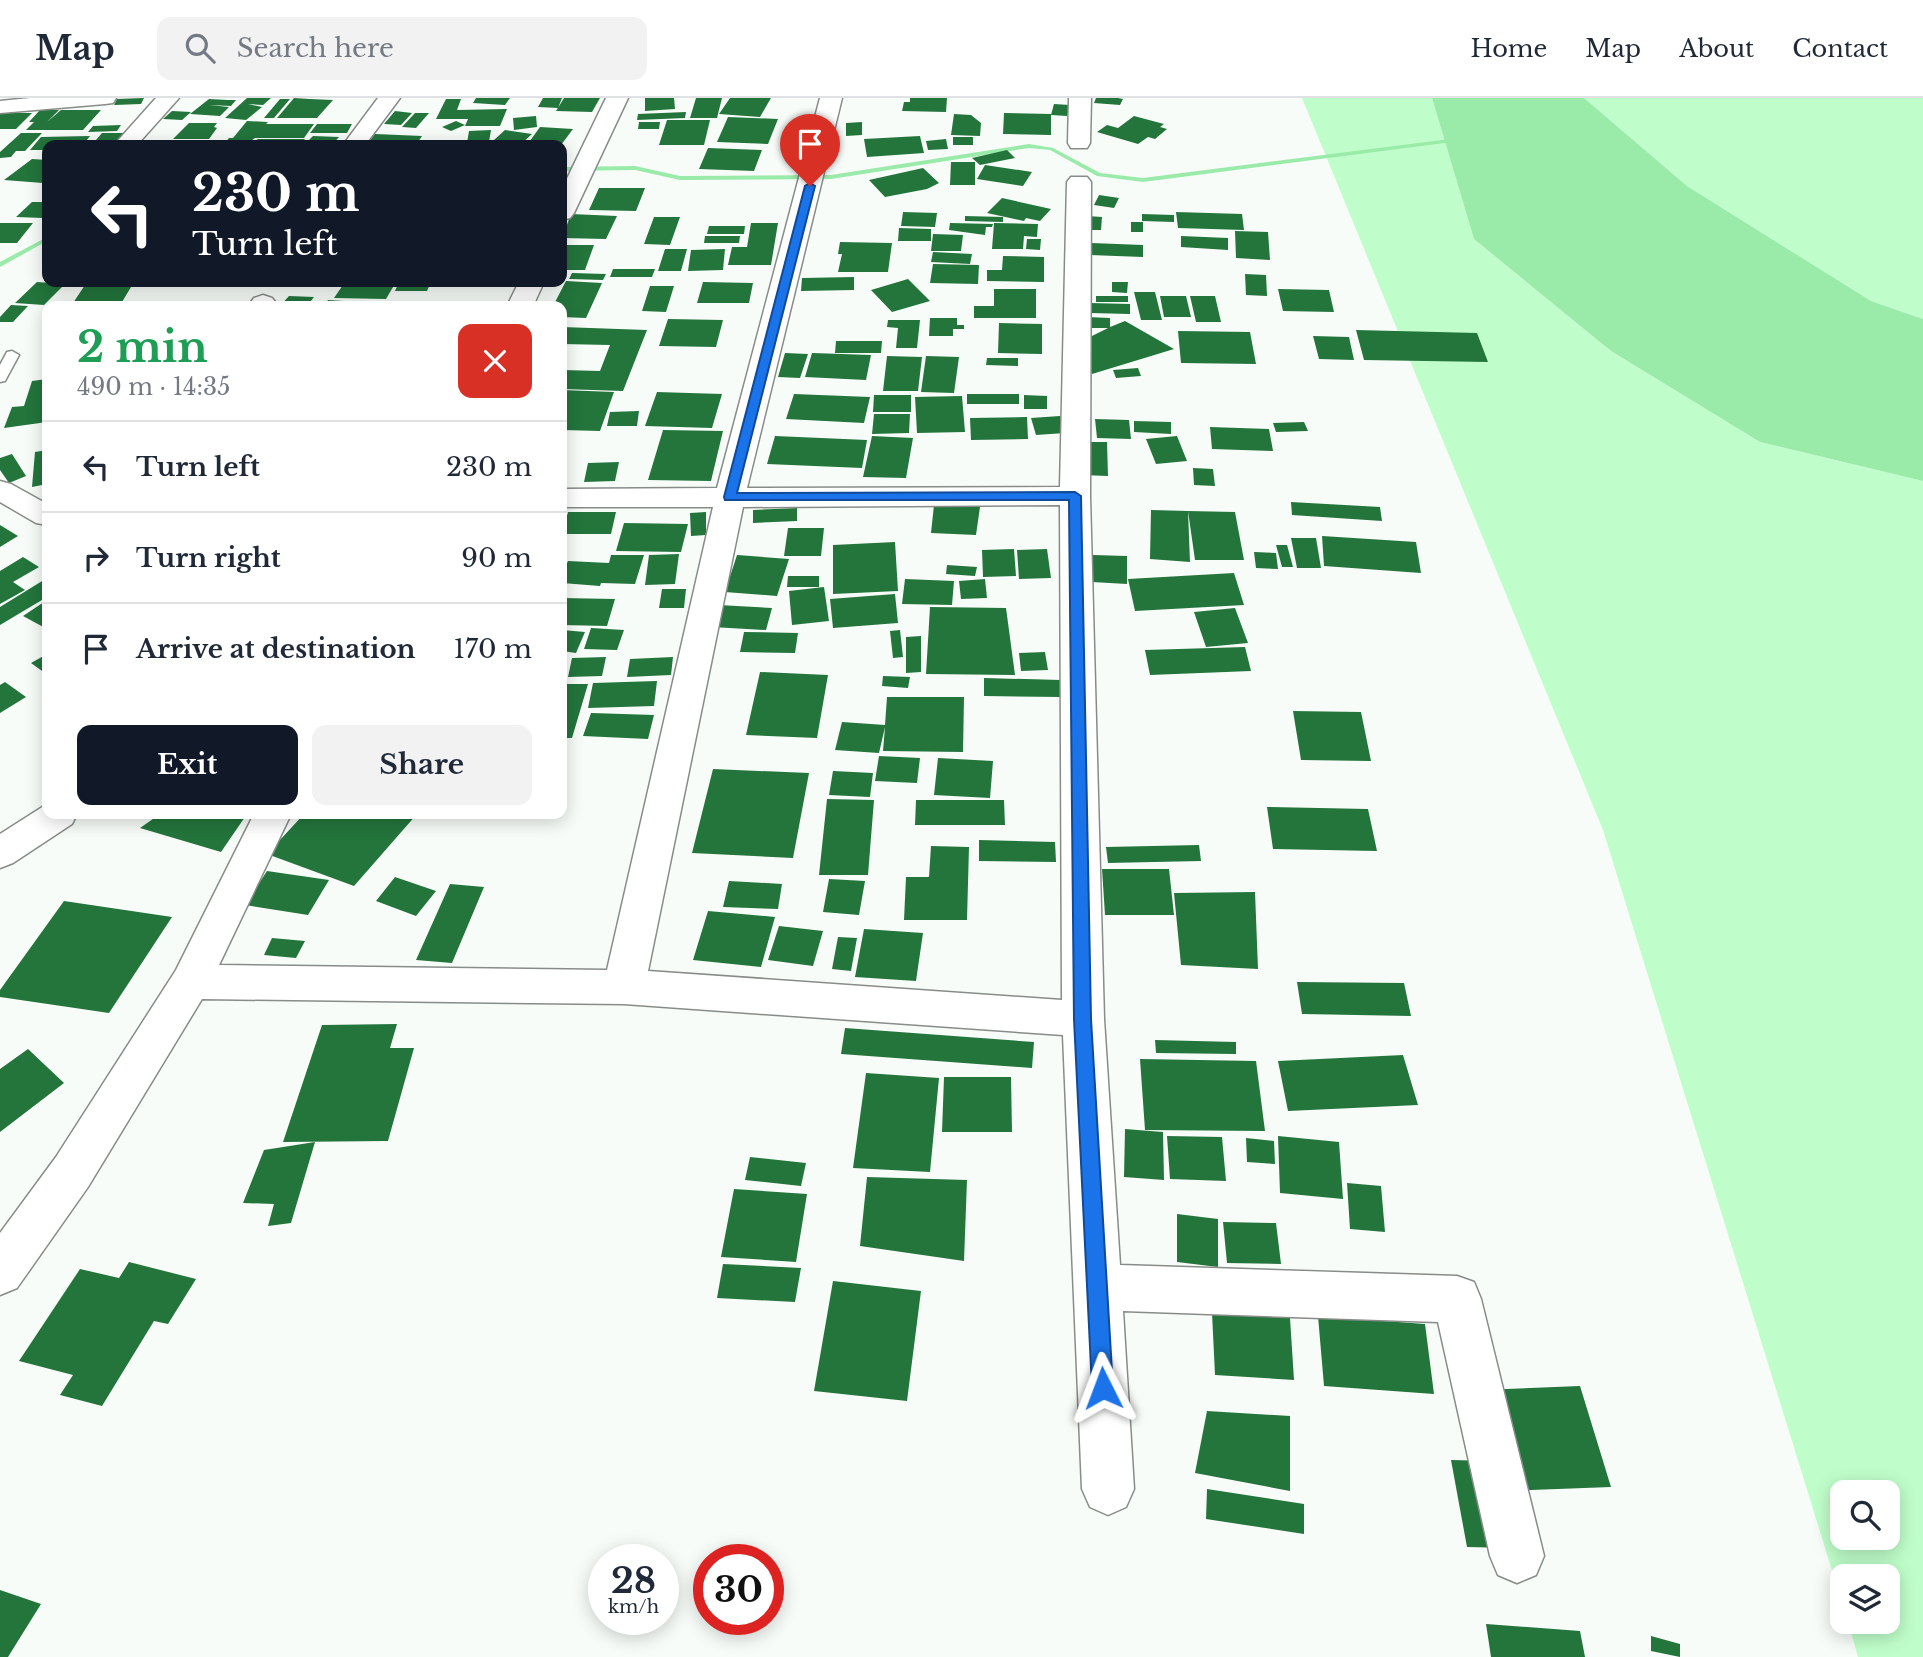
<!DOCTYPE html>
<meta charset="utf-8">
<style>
body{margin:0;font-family:"Libre Baskerville",serif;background:#f2f2f3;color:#1f2937;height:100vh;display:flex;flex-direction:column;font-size:26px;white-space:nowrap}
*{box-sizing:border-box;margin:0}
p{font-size:23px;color:#747a83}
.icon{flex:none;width:38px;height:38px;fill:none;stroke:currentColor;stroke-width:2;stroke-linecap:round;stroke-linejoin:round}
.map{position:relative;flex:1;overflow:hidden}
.sheet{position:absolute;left:42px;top:203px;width:525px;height:518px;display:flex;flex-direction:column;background:#fff;border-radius:14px;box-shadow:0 4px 18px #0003}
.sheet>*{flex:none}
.hud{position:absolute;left:42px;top:42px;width:525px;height:147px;border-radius:14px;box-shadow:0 4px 18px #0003;background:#111827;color:#fff;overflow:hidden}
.tools{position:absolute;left:1830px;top:1382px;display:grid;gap:14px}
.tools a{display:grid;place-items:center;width:70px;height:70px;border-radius:14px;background:#fff;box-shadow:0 4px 18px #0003;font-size:35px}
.speed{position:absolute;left:588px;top:1446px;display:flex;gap:14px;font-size:35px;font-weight:700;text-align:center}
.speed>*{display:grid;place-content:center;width:91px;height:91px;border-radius:50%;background:#fff;box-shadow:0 4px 18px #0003;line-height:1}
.speed small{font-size:18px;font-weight:400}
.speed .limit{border:10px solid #d22;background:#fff;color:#111}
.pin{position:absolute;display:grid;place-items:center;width:60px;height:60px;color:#fff;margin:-72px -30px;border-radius:50% 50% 50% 0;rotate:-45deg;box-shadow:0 0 7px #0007}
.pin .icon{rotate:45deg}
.me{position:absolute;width:77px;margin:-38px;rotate:357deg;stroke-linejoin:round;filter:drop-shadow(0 0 5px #0008)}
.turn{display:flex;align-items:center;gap:24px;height:147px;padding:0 35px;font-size:32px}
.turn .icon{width:91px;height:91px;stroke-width:2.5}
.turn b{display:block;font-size:49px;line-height:60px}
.round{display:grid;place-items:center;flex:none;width:74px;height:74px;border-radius:14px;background:#f2f2f3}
.headline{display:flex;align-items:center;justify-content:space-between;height:119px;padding:0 35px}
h1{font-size:42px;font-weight:800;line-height:52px;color:#1e9e55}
.action{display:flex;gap:14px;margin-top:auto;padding:14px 35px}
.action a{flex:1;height:80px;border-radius:14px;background:#111827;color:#fff;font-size:28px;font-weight:800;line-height:80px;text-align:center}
.action a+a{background:#f2f2f3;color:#1f2937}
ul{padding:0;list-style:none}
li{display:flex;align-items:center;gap:21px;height:91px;padding:0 35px;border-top:2px solid #e0e1e3}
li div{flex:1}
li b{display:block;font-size:26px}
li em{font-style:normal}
header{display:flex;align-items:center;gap:42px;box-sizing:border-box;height:98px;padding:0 35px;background:#fff;border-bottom:2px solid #e0e1e3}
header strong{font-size:33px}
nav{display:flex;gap:38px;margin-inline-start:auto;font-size:24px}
.search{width:490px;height:63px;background:#f2f2f3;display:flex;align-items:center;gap:18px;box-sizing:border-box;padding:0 24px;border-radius:14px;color:#747a83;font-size:26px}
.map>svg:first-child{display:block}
.green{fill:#bffeca;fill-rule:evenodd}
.water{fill:#9aeaaa}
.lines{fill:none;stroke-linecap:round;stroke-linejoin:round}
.stream{fill:#9aeaaa;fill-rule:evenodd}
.building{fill:#23753c}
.service-casing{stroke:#888c89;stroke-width:3}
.minor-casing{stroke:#888c89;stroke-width:3}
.service{fill:#fff;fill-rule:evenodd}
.minor{fill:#fff;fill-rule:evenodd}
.route{fill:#1a73e8;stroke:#114b97;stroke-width:2}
</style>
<header>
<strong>Map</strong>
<div class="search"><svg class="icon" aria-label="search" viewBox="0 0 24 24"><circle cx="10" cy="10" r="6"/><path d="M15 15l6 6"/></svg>Search here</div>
<nav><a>Home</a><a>Map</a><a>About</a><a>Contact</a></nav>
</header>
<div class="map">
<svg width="1923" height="1559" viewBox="0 0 1923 1559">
<rect width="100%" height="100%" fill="#f8fcf8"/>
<path class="green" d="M1302,0H1432L1474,141L1611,253L1760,344L1923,383V1559H1858L1848,1524H1888V1479H1843V1508L1603,732ZM1843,1395H1888V1440H1843Z
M1584,0H1923V221L1871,203L1687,88Z"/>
<path class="water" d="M1432,0H1584L1687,88L1871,203L1923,221V383L1760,344L1611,253L1474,141Z"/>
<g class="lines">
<path class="stream" d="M1458,40L1461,42L1460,43L1143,84L1097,78L1050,52L1029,50L831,81L680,82L635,72L562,73V69L635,68L680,78L831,77L1029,46L1053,50L1100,75L1143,80Z
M47,139V143L0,169V164Z"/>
</g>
<path class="building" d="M144,0L141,6L114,7L117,1Z
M247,0H271L263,7L248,6L262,9L246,22L225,20Z
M294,0L310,1L333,2L317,20H277Z
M476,0H510L505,7L473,5Z
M543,0H562L558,10L538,9Z
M564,0H600L592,14L556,13Z
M645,0H674L675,11L645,13Z
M696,0H722L717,20H690Z
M730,0H771L760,19L719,16Z
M910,0H947L946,14L902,13L904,4H910Z
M1096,0H1118L1123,1L1120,7L1094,5Z
M209,1L228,2H236L231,8L209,7L229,9L220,18L190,16Z
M280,1H290L274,20H264Z
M446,1H461L457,12L507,11L500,28H465L468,21H436Z
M1054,6L1070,7L1067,18L1051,17Z
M40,12H59L47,24L61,12H101L83,32H26L34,24H29Z
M172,13L191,14L182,22L163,21Z
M395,13L412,15L401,27L384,26Z
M686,14L685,20L637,22L638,16Z
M0,15H32L16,31H0Z
M415,15H429L416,30L402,29Z
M1004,15L1051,16V37L1003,36Z
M954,16L971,17L981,25L980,38L951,37Z
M536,18L537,29L514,32L513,20Z
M1134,18L1164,26L1160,29L1167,31L1155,41L1148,39L1138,46L1097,34L1107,27L1118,30Z
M728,19L778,21L768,46L717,44Z
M667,22H710L704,47H659Z
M247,23L268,24L266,26H314L304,40H255L245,47H223L229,40H233Z
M456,23L465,27L451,33L442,29Z
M639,24H660L659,31H638Z
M862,24V37L846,38V25Z
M189,25H217L214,29L217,30L209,41H173Z
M317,26H352L347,35H310Z
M121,27L117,33L88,34L93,28Z
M540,29L573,31L561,47H527Z
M491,32L489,44L467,45L469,33Z
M505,32L532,36L521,46L494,42Z
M21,35H42L25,53H16L11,59L0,60V54Z
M102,35H127L120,42H96Z
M375,36L422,38L416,47H366Z
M90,38L83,47H47V52H30L41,39Z
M313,38L339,39L332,47L305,46Z
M920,38L924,55L867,59L864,41Z
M953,39H973V47H953Z
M258,41H305L300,47H246Z
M946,41L948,51L928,52L926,43Z
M708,50L762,52L754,73L699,71Z
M1007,52L1015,60L980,67L972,60Z
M32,61L47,62V82L43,85L4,82Z
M951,64H975V87H950Z
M985,67L1032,74L1023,88L977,81Z
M923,70L939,85L927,91L885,99L869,82Z
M599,90H645L636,113L589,112Z
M1099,97L1119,100L1114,110L1094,107Z
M1002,100L1051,111L1040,123L1026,120L1024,123L987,115Z
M32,104H47V116L43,120L16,119Z
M903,114L937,115L935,129L901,128Z
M1176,114L1242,116L1244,132L1178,130Z
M571,116L617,118L606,141L562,140Z
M1142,116L1174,117V124L1142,123Z
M965,118L1003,119V124L965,123Z
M1087,118L1102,119L1101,132H1086Z
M654,119H680L670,147L644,146Z
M1131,124H1143V134H1131Z
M0,125H33L17,145H0Z
M751,125H778L771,167H728L732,149H747Z
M950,125L993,126L992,129H986L985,137L949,132Z
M994,125L1038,126L1037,139L1024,138L1023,151H992Z
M709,128H745L744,136H707Z
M899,130L931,131V143H898Z
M1235,133L1268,134L1270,162L1236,160Z
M933,136L963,137L961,153H931Z
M705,138H740L739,145H704Z
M1181,138L1228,140V152L1181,149Z
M1027,141H1041L1040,152L1026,151Z
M840,144L892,145L888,174H838L842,156H838Z
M1091,145L1143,147V159L1090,157Z
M562,147H594L585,172H562Z
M665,151H687L681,173H658Z
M725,151L723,172L688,173L691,152Z
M933,154L972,156L970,166L931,164Z
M1003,158L1044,159V184L987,183V172H1002Z
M933,166L979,167L978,186L930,185Z
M613,171H655L652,179H610Z
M572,175L606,176L603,182L569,181Z
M1245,176L1266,177L1267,198L1246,197Z
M854,179V192L801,193L802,180Z
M908,181L930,203L892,214L871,192Z
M566,183L602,185L586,220L562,219V208H553Z
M37,184L65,186L44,207L15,205Z
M87,184H134L122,204L73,205Z
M345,184H396L386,201L334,200Z
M399,184H431L427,193H395Z
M703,184L753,185L749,205H697Z
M1112,184H1128L1127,195L1112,194Z
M650,188H674L666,214L642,213Z
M994,191H1036V220H974V208H994Z
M1278,191L1329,192L1334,214L1283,213Z
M1134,194H1155L1162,222H1141Z
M289,198L314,199L307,208H280Z
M1096,198H1128V204H1096Z
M1160,198H1186L1191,219H1164Z
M1190,198H1215L1221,224H1196Z
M328,202L375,205L373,208H324Z
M479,203L478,208H446L448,204Z
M1090,205L1130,206V216L1090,215Z
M11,207L28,208L13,224H0V219Z
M1087,219L1110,220V229L1125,223L1174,251L1092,276L1082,243L1108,230H1087Z
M930,220H957V227H964V231H953V238H929Z
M668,221L723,222L716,249L659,248Z
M888,222H920L917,250H896L898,230L887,229Z
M999,225L1042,226V256L998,255Z
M562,229L647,232L623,293L562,291V272L600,273L610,247L562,246Z
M1356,232L1477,235L1488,264L1364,262Z
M1178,233L1250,234L1256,266L1181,265Z
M1313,238L1349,239L1354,262L1319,261Z
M836,243H882L881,255H835Z
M785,255L808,256L800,280L778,279Z
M812,255L871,257L866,282L805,279Z
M887,258L922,259L918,293H883Z
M926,258L959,259L954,295L921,294Z
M987,260H1018V268L986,267Z
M1138,270L1141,278L1116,280L1113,272Z
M47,281V324L4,330L12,309L24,308L32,283Z
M562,292L614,294L600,333L562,332Z
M657,294L722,296L712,330L645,328Z
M794,296L870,299L864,325L786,321Z
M967,296H1019V306H967Z
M874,297H911V314H873Z
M1024,297L1047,298V311H1024Z
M962,298L965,334L917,335L915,299Z
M639,313L637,328H607L610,314Z
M874,316H910L909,335L872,336Z
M1060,318L1065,335L1036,337L1031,320Z
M1027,319L1028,341L971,342L970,320Z
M1095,321L1129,322L1131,341L1097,340Z
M1134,323L1171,324V336L1134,334Z
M1304,324L1308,333L1276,334L1273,325Z
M1210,329L1269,331L1273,353L1212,351Z
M663,332L723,333L711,383L648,382Z
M775,338L867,342L862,370L767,366Z
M872,338L913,340L906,380L863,379Z
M1177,338L1187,363L1156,366L1146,341Z
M1080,344H1107L1108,378L1081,377Z
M47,352V386L32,389L35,354Z
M12,356L26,378L9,385L0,372V360Z
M619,364L615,383L584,384L588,365Z
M1193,370L1213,371L1215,388L1194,387Z
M1291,404L1380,409L1382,423L1292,417Z
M934,407L980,409L976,437L931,435Z
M797,410V423L753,425V412Z
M1151,412L1188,413L1190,464L1150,461Z
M1188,413L1235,414L1244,462H1195Z
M568,414H616L611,436H562Z
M706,414V437L691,438L690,415Z
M624,425L688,426L681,454L616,453Z
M0,427L18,438L0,449Z
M788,430H824L821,458H784Z
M1322,438L1416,444L1421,475L1324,468Z
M1291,440H1316L1321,470H1297Z
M895,444L898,493L833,496V447Z
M1276,447H1287L1293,469H1282Z
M1014,451L1016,478L983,479L982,452Z
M1047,451L1051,480L1019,481L1017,452Z
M1254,454L1276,455L1278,471L1256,470Z
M679,456L675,486L645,487L649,457Z
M611,457H644L635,486L601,485L600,488L562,485V476L568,463L609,465Z
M737,457L789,461L777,498L725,494Z
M1093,457L1127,458V486L1092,484Z
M23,459L39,469L13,484L25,492L0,506V473Z
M947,467L977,469L975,478L946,476Z
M1234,475L1244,507L1135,513L1128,481Z
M788,478H819V489H787Z
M47,480V499L0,527V509Z
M905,481L954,483L952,507L902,506Z
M985,481L987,500L961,501L959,483Z
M824,489L829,523L792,527L789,493Z
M662,491H686L684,510H659Z
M895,496L898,525L833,530L830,501Z
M562,500L615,501L607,528L562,527Z
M47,502V531L23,518Z
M719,507L772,510L766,532L712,529Z
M930,509L1006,510L1015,577L926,576Z
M1235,510L1248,545L1206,549L1194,514Z
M591,530L624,532L617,552L584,551Z
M562,532L585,534L576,555L562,553Z
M900,532L903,559L893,560L890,533Z
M744,534L798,535L795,555L740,554Z
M921,538V574L906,575V539Z
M1245,549L1251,573L1150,577L1145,552Z
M1045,554L1048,572L1021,573L1019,555Z
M47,556V570L42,573L31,565Z
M606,559L602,578L568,579L572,560Z
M673,559L671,577L627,579L630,561Z
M760,574L828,577L817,640L746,637Z
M883,578L910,579L908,590L882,588Z
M984,580L1061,582V599L984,598Z
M657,583L654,608L588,610L593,585Z
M5,584L26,599L0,615V587Z
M566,586H588L572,640H562V601Z
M887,599H964L963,654L883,653L885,629L879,655L835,652L842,624L885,627Z
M1293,613L1361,614L1371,663L1301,662Z
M591,615L654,617L648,641L583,638Z
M879,658L920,660L917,685L875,683Z
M938,660L993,663L990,700L934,697Z
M713,671L809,675L793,760L692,755Z
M833,673L873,675L870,699L829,697Z
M827,701L874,702L868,777H819Z
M916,702H1004L1005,727H915Z
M1267,709L1368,711L1377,753L1273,751Z
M160,716H247L221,754L140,730Z
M304,716H417L354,788L267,756Z
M979,742L1055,744L1056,764L979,763Z
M1199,747L1201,763L1108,765L1106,749Z
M931,748L969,749L967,822H904L906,779H929Z
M1102,771H1169L1174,817H1105Z
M267,773L329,782L308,817L245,807Z
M395,779L436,793L416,818L376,803Z
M829,781L865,783L859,817L823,814Z
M729,783L782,786L778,811L723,809Z
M450,786L484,789L452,865L416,862Z
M1255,794L1258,871L1181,867L1174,795Z
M64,803L172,819L109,915L0,899V892Z
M708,813L775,819L761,869L693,862Z
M779,828L823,833L813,868L768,862Z
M864,831L923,835L916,883L855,879Z
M838,839L857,840L851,873L832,871Z
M272,840L305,843L296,860L264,857Z
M1297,884L1404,885L1411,918L1302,916Z
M397,926L390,950H414L388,1043L283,1044L322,927Z
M845,930L1034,944L1032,970L841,956Z
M1155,942L1236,944V956L1156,955Z
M28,951L64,985L0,1034V971Z
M1403,957L1418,1007L1288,1013L1278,963Z
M1140,961L1256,963L1265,1033L1145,1032Z
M866,975L939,980L930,1074L853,1070Z
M944,979H1011L1012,1034H942Z
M1125,1031L1163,1034L1164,1082L1124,1079Z
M1167,1038L1222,1039L1226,1083L1170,1081Z
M1278,1038L1339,1044L1343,1101L1280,1095Z
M1246,1040L1274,1043L1275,1066L1247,1064Z
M315,1044L291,1125L268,1128L274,1106L243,1105L264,1052Z
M750,1059L806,1065L801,1088L745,1082Z
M867,1079L967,1082L964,1163L860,1148Z
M1347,1085L1381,1088L1385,1134L1350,1131Z
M734,1091L807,1096L796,1164L721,1159Z
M1177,1116L1218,1121V1169L1177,1164Z
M1223,1124L1276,1125L1281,1166L1227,1165Z
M129,1164L196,1181L168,1226L154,1223L102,1308L60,1297L73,1277L19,1263L80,1171L119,1180Z
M723,1166L801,1170L795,1204L717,1200Z
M833,1183L921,1193L907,1303L814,1293Z
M1212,1215L1290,1220L1294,1282L1215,1277Z
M1318,1218L1425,1226L1434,1296L1324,1288Z
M1580,1288L1611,1389L1506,1393L1479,1292Z
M1207,1313L1290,1318V1393L1195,1375Z
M1451,1362L1494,1363L1511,1450L1467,1449Z
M1207,1391L1304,1406V1436L1206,1421Z
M0,1492L41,1506L8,1559H0Z
M1486,1526L1580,1533L1585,1559H1491Z
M1651,1538L1680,1546V1559L1651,1553Z"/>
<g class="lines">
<g class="service-casing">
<path id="service" d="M12,253L19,257L5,283L0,284V267L7,254Z"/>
</g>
<g class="minor-casing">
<path id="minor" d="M30,0H116L113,5L105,6L0,15V3Z
M156,0H179L137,47H114Z
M378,0H400L365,47H343Z
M606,0H628L574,115L570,120L562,122V91Z
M820,0H842L747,390L1060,389L1067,84L1071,79H1087L1091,84L1090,398L1104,921L1120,1167L1457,1178L1474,1184L1481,1201L1544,1458L1536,1477L1517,1485L1498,1477L1490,1458L1438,1224L1123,1213L1134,1391L1126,1409L1108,1417L1090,1409L1082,1391L1063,937L624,906L202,901L88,1089L17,1190L0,1197V1135L56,1059L176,872L254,716H291L219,867L607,872L713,409H562V391L717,390ZM1060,407L1062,902L648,873L743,409Z
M1069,0H1091L1090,45L1087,50H1071L1068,45Z
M519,184H544L533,208H507Z
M263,197L272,200L276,205L274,208H248L254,200Z
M0,383L11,386L47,406V427L36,425L0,404Z
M47,706V716H77L72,726L13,765L0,770V736Z"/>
</g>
<use href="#service" class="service"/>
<use href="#minor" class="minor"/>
</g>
<path class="route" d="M810,85L815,88L737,395L1075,394L1081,398L1091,921L1113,1290L1110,1298L1103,1301L1095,1298L1092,1290L1074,921L1069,402H725L724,399L805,88Z"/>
</svg>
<div class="tools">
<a><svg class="icon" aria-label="search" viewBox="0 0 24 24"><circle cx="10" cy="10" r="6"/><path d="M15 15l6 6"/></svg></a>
<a><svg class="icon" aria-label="layers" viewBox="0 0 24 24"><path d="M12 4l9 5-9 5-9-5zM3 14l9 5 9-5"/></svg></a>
</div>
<div class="speed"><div>28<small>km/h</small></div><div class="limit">30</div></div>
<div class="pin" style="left:810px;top:88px;background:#d93025"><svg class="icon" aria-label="arrive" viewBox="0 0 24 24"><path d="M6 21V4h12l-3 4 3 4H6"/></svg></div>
<svg class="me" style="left:1103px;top:1290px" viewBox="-20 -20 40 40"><path d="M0-17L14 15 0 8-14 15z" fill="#1a73e8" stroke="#fff" stroke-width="4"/></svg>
<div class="hud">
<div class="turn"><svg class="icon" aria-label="left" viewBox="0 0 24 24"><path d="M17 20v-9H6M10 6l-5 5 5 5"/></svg><div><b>230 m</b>Turn left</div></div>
</div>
<section class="sheet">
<div class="headline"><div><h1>2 min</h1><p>490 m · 14:35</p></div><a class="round" style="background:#d93025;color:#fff"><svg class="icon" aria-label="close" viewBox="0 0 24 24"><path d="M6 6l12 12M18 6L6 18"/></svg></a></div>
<ul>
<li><svg class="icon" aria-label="left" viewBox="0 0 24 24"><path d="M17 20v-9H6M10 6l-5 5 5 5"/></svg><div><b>Turn left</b></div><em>230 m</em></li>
<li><svg class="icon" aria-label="right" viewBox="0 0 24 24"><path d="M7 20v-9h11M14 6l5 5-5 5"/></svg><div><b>Turn right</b></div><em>90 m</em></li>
<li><svg class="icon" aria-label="arrive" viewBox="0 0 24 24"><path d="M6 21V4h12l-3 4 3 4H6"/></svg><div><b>Arrive at destination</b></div><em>170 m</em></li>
</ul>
<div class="action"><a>Exit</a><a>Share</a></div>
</section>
</div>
